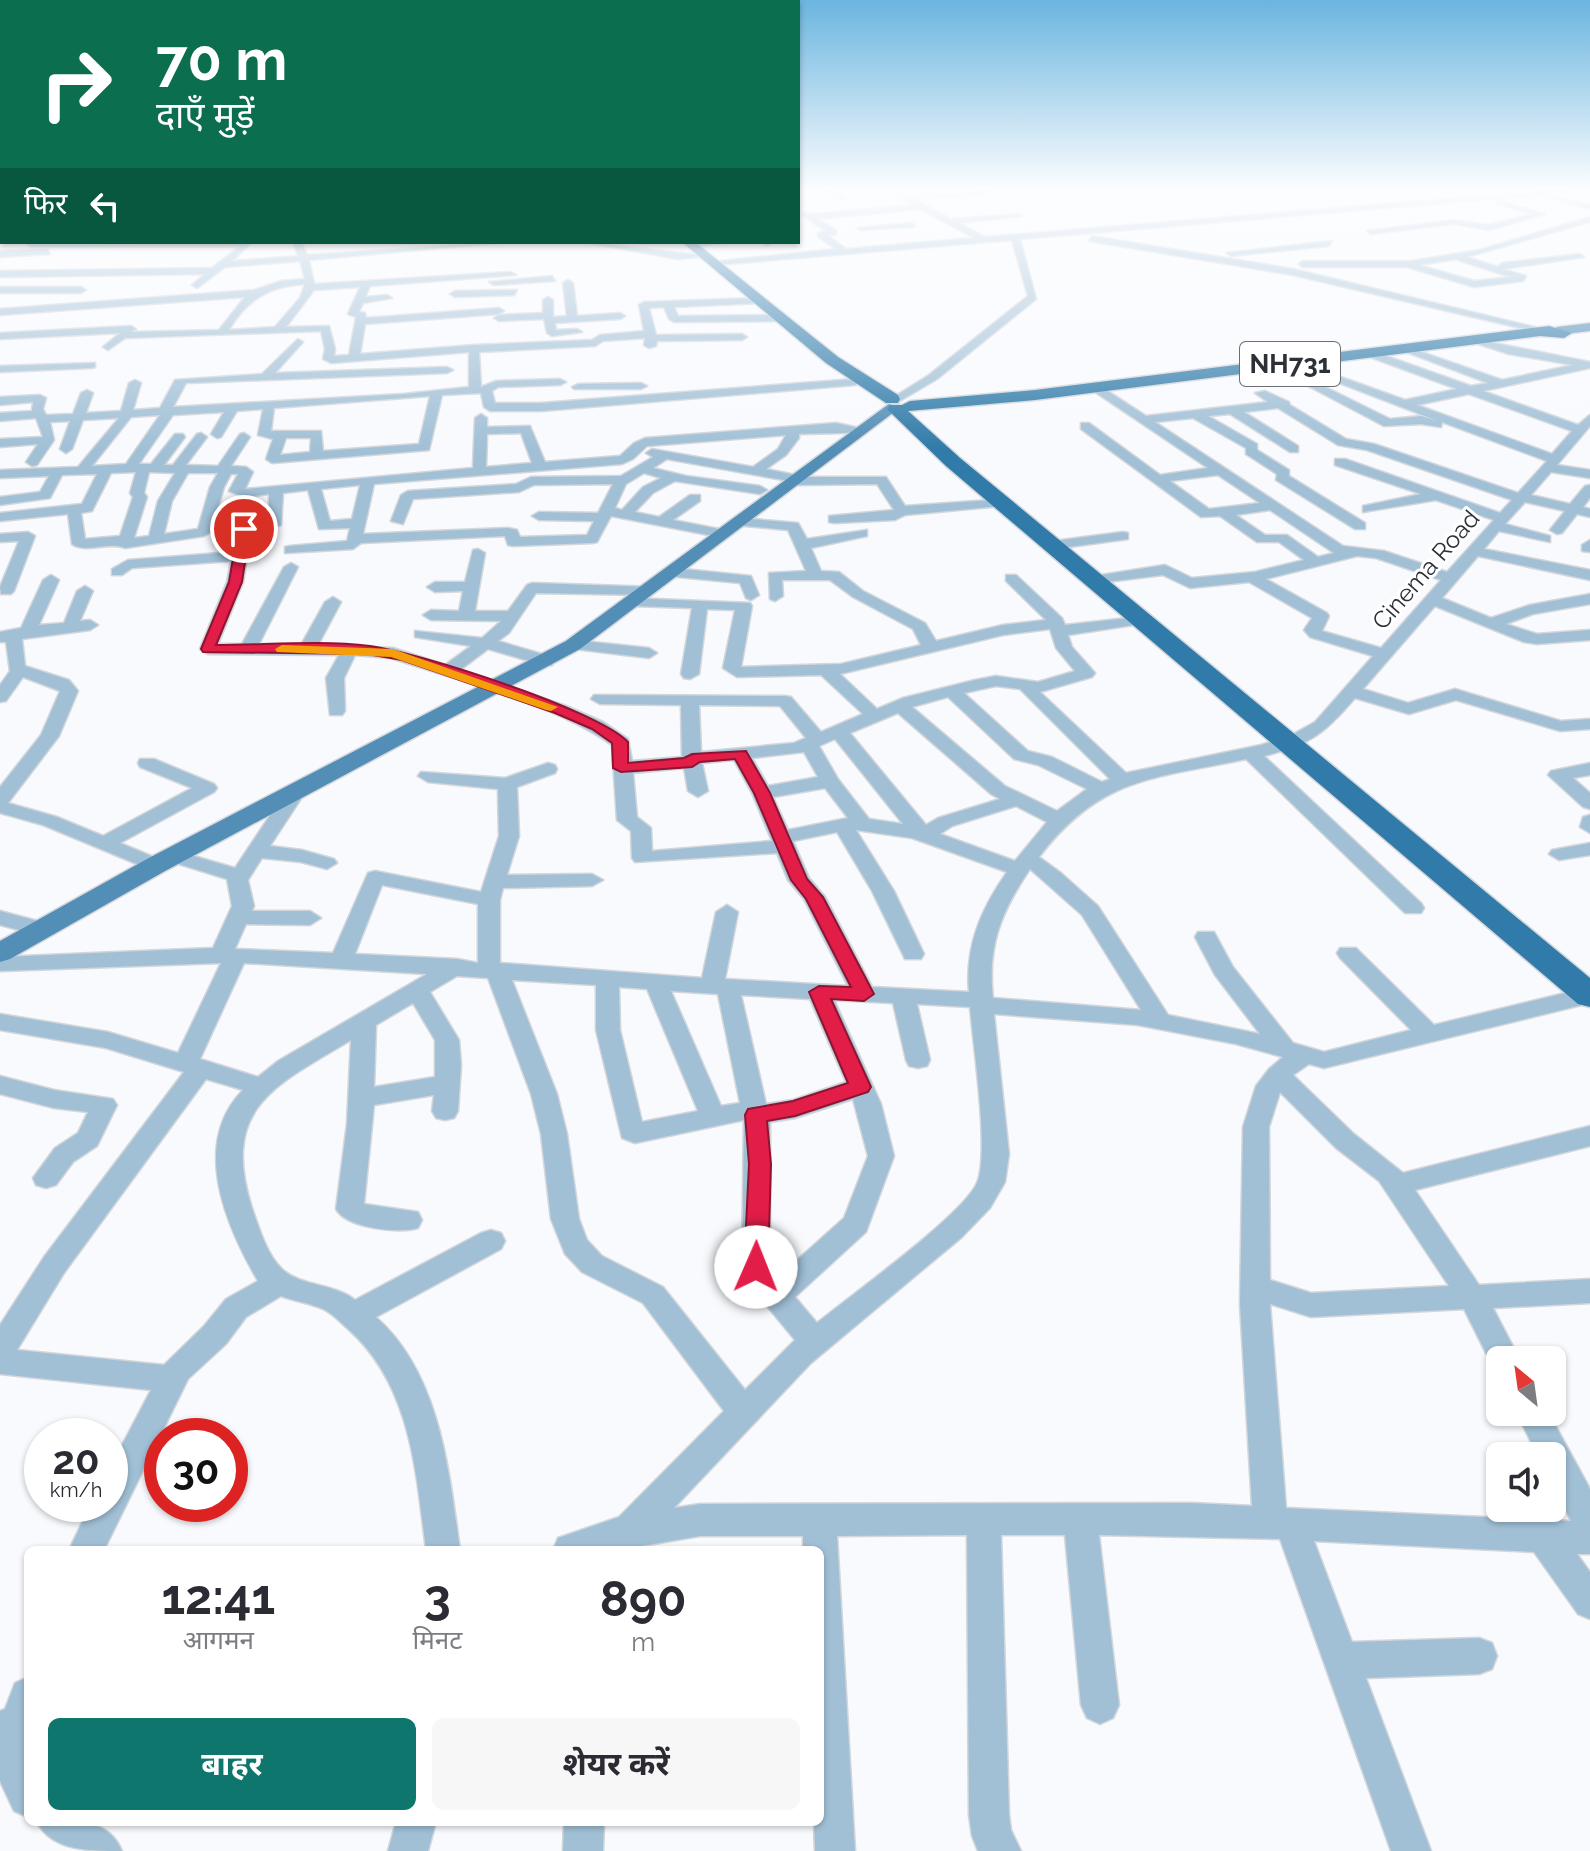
<!DOCTYPE html>
<html lang="hi">
<meta charset="utf-8">
<style>
body{margin:0;font-family:Raleway,"Noto Sans Devanagari",sans-serif;background:#f7f7f7;color:#2b2b33;height:100vh;display:flex;flex-direction:column;font-size:30px;white-space:nowrap}
*{box-sizing:border-box;margin:0}
p{font-size:26px;color:#7c7c81}
.icon{flex:none;width:44px;height:44px;fill:none;stroke:currentColor;stroke-width:2;stroke-linecap:round;stroke-linejoin:round}
.map{position:relative;flex:1;overflow:hidden}
.details{position:absolute;left:24px;top:1546px;width:800px;height:280px;display:flex;flex-direction:column;background:#fff;border-radius:12px;box-shadow:0 2px 6px #0004}
.details>*{flex:none}
.top-card{position:absolute;left:0px;top:0px;width:800px;height:244px;box-shadow:0 2px 6px #0004;background:#0b6e4f;color:#fff;overflow:hidden}
.needle{width:52px;rotate:331deg}
.tools{position:absolute;left:1486px;top:1346px;display:grid;gap:16px}
.tools a{display:grid;place-items:center;width:80px;height:80px;border-radius:12px;background:#fff;box-shadow:0 2px 6px #0004;font-size:40px}
.speed{position:absolute;left:24px;top:1418px;display:flex;gap:16px;font-size:40px;font-weight:700;text-align:center}
.speed>*{display:grid;place-content:center;width:104px;height:104px;border-radius:50%;background:#fff;box-shadow:0 2px 6px #0004;line-height:1}
.speed small{font-size:20px;font-weight:400}
.speed .limit{border:12px solid #d22;background:#fff;color:#111}
.pin{position:absolute;display:grid;place-items:center;width:68px;height:68px;color:#fff;margin:-34px;border:4px solid #fff;border-radius:50%;box-shadow:0 2px 8px #0007}
.me{position:absolute;width:88px;margin:-44px;rotate:1deg;stroke-linejoin:round;filter:drop-shadow(0 0 6px #0008)}
.turn{display:flex;align-items:center;gap:28px;height:168px;padding:0 24px;font-size:36px}
.turn .icon{width:104px;height:104px;stroke-width:2.5}
.turn b{display:block;font-size:56px;line-height:68px}
.then{display:flex;align-items:center;height:76px;padding:0 24px;background:#0003;gap:16px;font-size:30px}
.eta{display:flex;justify-content:space-evenly;align-items:center;height:136px;text-align:center}
.eta b{font-size:48px;font-weight:700;line-height:56px}
.button{display:flex;gap:16px;margin-top:auto;padding:16px 24px}
.button a{flex:1;height:92px;border-radius:12px;background:#0f766e;color:#fff;font-size:32px;font-weight:700;line-height:92px;text-align:center}
.button a+a{background:#f7f7f7;color:#2b2b33}
.map>svg:first-child{display:block}
.lines{fill:none;stroke-linecap:round;stroke-linejoin:round}
.minor-casing{stroke:#d3d6da;stroke-width:3}
.major-casing{stroke:#d3d6da;stroke-width:3}
.highway-casing{stroke:#d3d6da;stroke-width:3}
.minor{fill:#a1c0d6;fill-rule:evenodd}
.major{fill:#528eb6;fill-rule:evenodd}
.highway{fill:#307ba9;fill-rule:evenodd}
.route{fill:#e11d48;stroke:#92132f;stroke-width:2}
.slow{fill:#f59e0b}
.labels{text-anchor:middle;stroke-width:6;stroke-linejoin:round;paint-order:stroke}
.far-street-label{font-size:24px;fill:#2c3037;stroke:#fff}
.shield{fill:#fff;stroke:#6b6e73;stroke-width:2}
.shield-label{font-size:26px;font-weight:bold;fill:#2c3037}
</style>
<div class="map">
<svg width="1590" height="1851" viewBox="0 0 1590 1851">
<rect width="100%" height="100%" fill="#f8fafe"/>
<g class="lines">
<g class="minor-casing">
<path id="minor" d="M826,191H835L845,198L838,200Z
M889,191L906,195L992,191L989,194L914,199L951,219L1018,214L1022,216L959,223L985,237L1540,191H1567L1547,195L1590,205V209L1540,195L1020,239L1036,299L937,379L898,402L894,401V397L929,375L1028,296L1012,240L716,265L712,262L836,249L818,237V233L826,231L803,216V212L812,214L913,205ZM920,209L974,238L846,249L828,236L836,234V230L818,219Z
M0,194H2V198H0Z
M1497,200L1545,214L1489,230L1454,224L1371,234L1367,231L1454,220L1489,225L1532,214L1497,204Z
M0,210H2V214H0Z
M1590,217V222L1467,257L1498,267L1502,263L1580,254L1584,257L1503,269L1526,276L1523,281L1474,287L1407,267H1303L1299,264L1303,261H1411L1479,250ZM1457,259L1458,260L1510,277L1474,281L1419,265Z
M912,223L915,227L861,230L857,228Z
M2,228V235L0,236V229Z
M1092,236L1293,269L1551,331L1546,334L1293,275L1089,241Z
M1332,241L1329,246L1231,256L1227,253Z
M29,242H252L232,261L298,256L293,242H301L307,255L508,242L309,260L314,284L511,272L516,275L370,286L365,297L387,295L392,298L363,303L359,312L365,313L366,318L499,308L504,311L499,314L365,324L360,354L474,345L592,340L600,335L644,331L639,305L644,302L759,298L762,303L674,307L678,316L781,315L786,318L781,321L674,322L669,319L664,307L649,308L656,335L742,334L747,337L742,340L657,341L656,346L649,348L644,345L645,338L603,341L595,346L479,352L481,387L496,381L560,379L566,382L560,385L498,387L492,391L495,403H541L855,379L861,382L855,385L541,411H490L484,407L481,393L442,395L429,450L272,463L266,459L273,439L258,435L263,409L237,411L221,437L217,438L211,434L224,412L173,415L139,464H151L175,434H183L185,437L164,465H173L197,434L201,433L207,437L186,465L218,466L240,434L244,433L250,437L231,466L246,467L253,472L245,489L473,468L475,418L481,414L487,418V427L530,426L545,462L620,456L634,443L645,438L836,423L868,430C862,434 812,433 799,434V438L786,455L766,469L805,477H886L905,506L1006,499V505L1001,506L905,515L895,520L834,523L829,522V516L894,510L877,484L796,485L789,481L667,459L653,468L686,476L760,486L767,490L760,494L675,481L653,493L635,512L659,517L690,495H700V501L673,520L729,531L731,534L724,538L611,516L597,542L592,543L513,546L508,545L505,536L361,543L353,549L285,553V547L290,546L347,541L350,528L319,529L308,490L283,493L281,525L251,532L243,582L218,644H242L284,567L291,563L298,567L259,644L301,645L325,602L333,597L341,602L318,645L393,648L445,665L471,646L415,637V631L482,638L501,621L431,620L423,615L431,610L459,611L463,591L435,592L427,587L435,582H465L473,550L478,549L485,553L475,611H508L527,585L532,583L654,587L657,590L649,595L536,593L509,633L498,641L552,657L554,661L552,665L546,666L488,649L460,670L566,706L603,722L628,739L632,761L682,757L681,705L600,704L591,699L594,695L785,696L791,697L821,732L863,714L821,675L737,677L723,668L735,610L707,609L699,674L690,679L684,678L681,674L692,608L635,606L627,601L629,598L750,603L752,606L741,667L841,664L921,645L913,629L853,597L830,580H782L783,596L775,601L770,599L769,573L806,571L788,530L735,525V519L740,518L798,523L807,539L867,530V536L811,548L821,571L839,572L863,591L925,623L936,641L1003,625L1046,620L1006,581V575H1016L1062,618L1065,625L1146,616L1148,619L1140,624L1068,635L1072,647L1095,673L1092,677L1040,692L1126,773L1261,745L1290,736L1315,722L1373,656L1310,637L1304,630L1312,618L1249,582L1190,588L1163,575L1090,584V578L1095,576L1165,565L1192,578L1255,572L1304,560L1279,542H1257L1220,516L1201,517L1081,429V423H1089L1160,475L1208,468L1092,390V386H1100L1146,416L1268,402L1255,393L1265,391L1289,402L1290,405L1346,439L1374,444L1518,493L1547,461L1442,422L1441,427L1421,424L1384,426L1293,378L1303,376L1390,419L1421,416L1438,421L1290,364L1299,362L1405,400L1457,389L1367,356V352H1375L1471,386L1488,383L1401,350L1410,348L1502,380L1573,365L1509,354L1475,343V339L1590,362V368L1483,391L1578,425L1590,415V426L1557,465L1590,470V478L1551,472L1531,495L1570,504L1585,486L1590,485V498L1583,507L1590,509V517L1577,514L1562,533L1557,534L1550,530L1565,511L1525,502L1505,524L1550,536V542L1499,531L1484,549L1590,570V580L1478,556L1442,598L1491,618L1530,605L1590,594V604L1533,614L1506,624L1537,634L1590,630V640L1537,644L1524,642L1435,606L1363,689L1408,703L1455,689L1561,721L1590,719V729L1560,731L1456,700L1409,714L1355,698C1324,734 1311,744 1264,756L1421,903L1424,908L1421,913H1405L1246,759C1153,779 1101,776 1039,857L1061,873L1098,906L1168,1015L1260,1034L1215,975L1195,937L1198,932H1214L1233,967L1293,1043L1324,1052L1411,1030L1340,958L1337,953L1340,948H1356L1434,1025L1590,987V1003L1324,1068L1309,1064L1293,1075L1354,1134L1403,1173L1590,1126V1146L1415,1190L1479,1285L1590,1279V1303L1493,1308L1520,1360H1500V1371L1494,1369L1464,1309L1311,1317L1270,1304L1286,1508L1571,1521L1552,1483V1456H1538L1516,1412H1548L1590,1489V1554H1577L1590,1572V1619L1578,1614L1534,1552L1314,1541L1352,1642L1479,1638L1492,1643L1497,1656L1492,1669L1479,1674L1366,1678L1431,1851H1391L1280,1539L1099,1535L1119,1705L1113,1718L1100,1724L1087,1718L1081,1705L1065,1535H1001L1009,1815L1011,1830L1021,1851H978L972,1836L969,1815L967,1535L837,1536L855,1851H815L814,1822H820V1550H803V1536H700L618,1550H553L558,1538L619,1517L724,1411L643,1303L582,1272L565,1254L551,1219L541,1134L531,1094L488,978L457,976L430,992L459,1040L461,1065L458,1111L454,1118L445,1120L436,1118L432,1111L434,1095L374,1105L364,1204L418,1212L422,1220L418,1228C399,1234 346,1228 336,1209L347,1124L351,1040C275,1086 220,1107 252,1208C259,1228 267,1255 282,1269C301,1287 334,1283 355,1300L481,1233L491,1230L501,1233L505,1241L501,1249L376,1317C440,1374 449,1470 460,1550H426C416,1471 411,1384 347,1328C339,1321 332,1313 323,1309C310,1303 294,1301 281,1296L246,1317L226,1344L188,1379L104,1550H69L91,1504H110V1468L151,1390L0,1374V1325L44,1257L184,1072L106,1048L0,1030V1014L108,1032L178,1053L221,963L0,971V957L213,948L232,906L227,879L166,860L163,856L173,850L235,868L287,790L294,788L304,794L270,846L302,850L334,859L337,863L327,869L301,862L262,858L248,880L254,906L252,911H310L321,918L310,925L246,924L235,949L333,953L368,873L375,871L481,892L499,836L498,789L428,782L418,776L421,772L505,778L548,763L555,765L557,769L555,773L517,787L519,836L507,875L592,874L603,880L592,886L503,888L500,900V963L702,978L716,912L727,905L738,912L725,979L848,986L804,899L788,880L777,853L635,862L632,858L631,831L617,820L612,745C553,703 460,681 391,658L355,655L344,678L345,711L342,715H330L326,678L339,655L208,654L200,649L227,582L231,561L132,568L122,575H112V569L128,560L233,552L239,526L269,519V494L245,497L229,491L238,474H231L224,487L211,532L204,536L125,548C109,541 86,554 72,544L68,514L0,521V513L82,504L97,474L62,475L50,498L0,505V497L40,492L49,476L0,478V470L78,467L119,418L83,420L72,449L66,453L60,449L70,421L50,422L54,440L37,465L32,466L26,462L38,444L0,447V439L43,437L36,418L0,421V413L32,411L33,402L0,405V397L40,395L46,398L43,409L46,415L73,414L81,393L87,390L93,393L86,413L121,411L129,383L135,380L141,383L133,410L160,408L175,380L262,374L298,339L303,342L275,373L447,367L453,370L447,373L186,383L173,407L404,394L469,387V352L331,363L323,359L325,349L321,331L125,338L108,350L103,347L120,333L0,339V333L131,326L136,329L131,332L219,330L245,297L0,315V309L254,290L281,281L305,279L300,261L225,267L197,288L192,285L205,274L0,277V271L212,268L240,246L31,247L27,244ZM305,284L300,298L275,327L229,330C247,299 270,286 305,284ZM360,287L348,314L356,317L349,355L334,356L335,349L329,326L286,327L314,290ZM1469,394L1572,431L1552,454L1417,405ZM430,396L419,444L323,451L321,431H271L274,408ZM1278,408L1338,445L1367,450L1512,500L1500,513L1345,459H1335V465L1421,494L1363,506V512L1436,500L1494,520L1447,572L1384,551L1343,546L1155,422L1193,418L1246,448V454L1277,474L1276,480L1355,529H1365V523L1289,476V470L1257,450V444L1208,416L1230,414L1290,452H1298V446L1244,412ZM160,415L126,464L92,466L131,417ZM521,433L532,463L486,467L487,434ZM786,435L778,449L753,467L652,449L646,453L653,457L621,476L531,477L516,484L408,491L401,495L391,521L403,524L413,499L519,492L534,485L613,484L598,513L539,512L532,516L539,520L594,521L587,535L520,537L517,530L508,528L363,534L374,484L622,464L633,459L647,446ZM286,438H311L310,452L280,455ZM136,472L130,493L133,497L120,536L85,539L81,513L92,511L111,473ZM149,472L175,473L158,501L149,536L134,538L147,497L144,493ZM188,473H218L210,487L198,529L164,534L172,501ZM644,473L661,478L643,487L622,510L615,508L626,484ZM1218,475L1260,503L1209,509L1170,481ZM360,485L352,519L330,521L321,489ZM1270,510L1334,553L1318,557L1287,535H1265L1236,515ZM1357,556L1376,558L1441,580L1381,648L1322,631L1329,616L1327,613L1266,579ZM1050,629L1056,648L1075,671L1038,682L996,676L975,680L903,698L877,709L840,674L1003,635ZM996,686L1020,689L1110,779L1102,782L1052,757L1028,751L964,693ZM948,697L1014,759L1038,765L1087,789L1057,811L1005,786L912,707ZM699,705L780,706L806,738L794,743L701,752ZM898,713L991,794L1000,799L938,818L926,825L850,733ZM835,739L903,824L869,819L838,779L819,746ZM804,752L818,777L768,786L752,758ZM734,760L752,793L772,841L652,851L651,828L637,817L633,773L684,768L688,791L698,797L708,791L702,763ZM825,788L848,818L788,830L773,797ZM1016,806L1047,822L1015,861L940,834L952,826ZM856,830L912,838L1007,872C981,909 965,946 969,992L872,987L825,897L809,878L793,841L837,832L872,891L905,959H921L924,954L894,891ZM1030,869L1082,915L1141,1010L993,998C987,946 1001,912 1030,869ZM382,885L478,904V963L457,959L355,954ZM244,963L427,974L278,1061L258,1077L200,1059ZM512,980L596,985V1030L622,1138L635,1143L744,1120L742,1267L753,1289L795,1340L745,1390L663,1287L602,1256L587,1240L579,1219L567,1134L557,1094ZM619,987L647,989L698,1111L642,1122L620,1030ZM671,991L718,994L740,1103L721,1106ZM741,995L810,999L846,1082L793,1100L766,1104ZM834,1000L893,1003L906,1060L909,1066L918,1068L927,1066L930,1060L917,1004L970,1007C973,1045 990,1152 977,1183C963,1215 850,1296 817,1323L795,1297L866,1232L894,1156L881,1104ZM413,1003L435,1040V1077L374,1087L376,1025ZM994,1014L1138,1025L1236,1044L1283,1057L1269,1069L1256,1086L1243,1127L1240,1304L1252,1506L1191,1503L700,1504L674,1508L811,1363L962,1237L990,1208L1005,1182L1009,1154ZM206,1079L243,1090C190,1144 226,1226 258,1281L226,1299L204,1326L164,1365L17,1350L64,1273ZM1280,1092L1336,1148L1379,1181L1449,1286L1311,1293L1270,1280L1269,1127ZM853,1099L868,1156L844,1218L777,1278L770,1267V1122L795,1118Z
M584,242L707,256L677,259Z
M692,242H730L689,247Z
M761,242H771V243L767,246Z
M47,249L50,254L0,257V251Z
M552,276L555,281L494,285L489,282Z
M568,280L573,283L577,316L620,313L625,316L620,319L555,323L556,330L577,329L582,332L552,336L547,333L544,319L499,321L494,318L499,315L543,313V300L548,297L553,300V317L567,316L563,283Z
M0,287H81L86,290L81,293H0Z
M517,290L514,295L455,297L450,294L455,291Z
M95,363V367L91,368L0,372V366Z
M578,384L641,383L647,386L641,389H574L572,387Z
M28,532L35,536L14,591L11,594H1L0,587L19,541L0,542V534Z
M1123,532L1128,533V539L1054,549L1047,545L1054,541Z
M1590,540V552L1582,551V545Z
M673,568L751,576L759,595L751,600L746,598L740,583L668,576L665,573Z
M51,575L59,580L39,625L64,623L77,591L85,586L93,591L80,621L90,620L98,625L90,630L22,639L25,666L69,680L78,691L59,736L8,803L57,817L103,836L192,788L140,767L138,763L140,759H154L214,784L217,788L214,792L120,843L163,861L166,865L163,869H149L43,825L0,813V787L41,735L60,691L23,677L6,701L0,702V685L10,671L6,642H0V632L21,628L43,580Z
M573,640L649,648L657,653L649,658L567,648L565,645Z
M1590,763V775L1573,778L1590,793V809L1583,807L1548,775L1551,771Z
M1590,815V833L1580,827L1583,817Z
M1590,843V855L1559,860L1549,854L1552,850Z
M0,911L49,924L52,929L49,934L41,936L0,925Z
M0,1076L54,1090L113,1099L117,1105L97,1146L73,1162L56,1185L46,1188L36,1185L33,1178L55,1148L78,1133L88,1112L54,1108L0,1094Z
M28,1677V1817L14,1811L0,1781V1711L5,1709L15,1683Z
M37,1822C70,1822 107,1815 122,1851C89,1851 52,1851 37,1822Z
M396,1822H436L428,1851H388Z
M564,1822H604L603,1851H563Z"/>
</g>
<g class="major-casing">
<path id="major" d="M1590,323V331L1557,335L1550,331L1557,327Z
M889,404L894,406V412L580,649L165,871L10,959L0,962V941L147,859L566,641Z"/>
</g>
<g class="highway-casing">
<path id="highway" d="M682,242H695L838,357L898,395L900,399L898,403H886L826,363Z
M1549,326L1572,333L1564,338L1540,336L1035,400L908,411L960,458L1590,978V1007L1578,1004L946,466L887,409L890,405H902L910,401L1035,390Z"/>
</g>
<use href="#minor" class="minor"/>
<use href="#major" class="major"/>
<use href="#highway" class="highway"/>
</g>
<linearGradient id="sky" x2="0" y2="1"><stop stop-color="#6bb5df"/><stop offset="0.42" stop-color="#fcfdff"/><stop offset="1" stop-color="#fcfdff" stop-opacity="0"/></linearGradient>
<rect width="1590" height="450" fill="url(#sky)"/>
<path class="route" d="M244,525L250,529L242,582L216,645C267,645 320,640 370,646C417,652 598,710 628,742V763L684,758L692,754L746,751L770,793L807,879L823,897L874,994L864,1001L831,999L871,1087L868,1092L795,1116L767,1121L771,1164L768,1267L764,1274L756,1277L748,1274L744,1267L749,1164L745,1115L748,1109L793,1101L848,1083L809,992L819,986L851,987L806,899L791,880L754,793L735,759L700,762L692,767L621,772L613,768L612,743L592,729L555,713L402,660L367,654L203,652L201,649L229,582L238,529Z"/>
<path class="slow" d="M282,645L393,649L558,707L551,711L546,710L391,657L277,652L275,649Z"/>
<g class="labels">
<g class="far-street-label">
<text transform="translate(1426 570) rotate(-49)" y="8">Cinema Road</text>
</g>
<rect class="shield" x="1240" y="342" width="100" height="44" rx="6"/>
<g class="shield-label">
<text x="1290" y="373">NH731</text>
</g>
</g>
</svg>
<div class="tools">
<a><svg class="needle" viewBox="-14 -14 28 28"><path d="M0-13l5 13h-10z" fill="#e53935"/><path d="M0 13l5-13h-10z" fill="#7c7c81"/></svg></a>
<a><svg class="icon" aria-label="sound" viewBox="0 0 24 24"><path d="M4 9h4l5-4v14l-5-4H4zM17 9q2 3 0 6"/></svg></a>
</div>
<div class="speed"><div>20<small>km/h</small></div><div class="limit">30</div></div>
<div class="pin" style="left:244px;top:529px;background:#d93025"><svg class="icon" aria-label="arrive" viewBox="0 0 24 24"><path d="M6 21V4h12l-3 4 3 4H6"/></svg></div>
<svg class="me" style="left:756px;top:1267px" viewBox="-20 -20 40 40"><circle r="19" fill="#fff"/><path d="M0-13L10 11 0 6-10 11z" fill="#e11d48"/></svg>
<div class="top-card">
<div class="turn"><svg class="icon" aria-label="right" viewBox="0 0 24 24"><path d="M7 20v-9h11M14 6l5 5-5 5"/></svg><div><b>70 m</b>दाएँ मुड़ें</div></div>
<div class="then">फिर<svg class="icon" aria-label="left" viewBox="0 0 24 24"><path d="M17 20v-9H6M10 6l-5 5 5 5"/></svg></div>
</div>
<section class="details">
<div class="eta">
<div><b>12:41</b><p>आगमन</p></div>
<div><b>3</b><p>मिनट</p></div>
<div><b>890</b><p>m</p></div>
</div>
<div class="button"><a>बाहर</a><a>शेयर करें</a></div>
</section>
</div>
